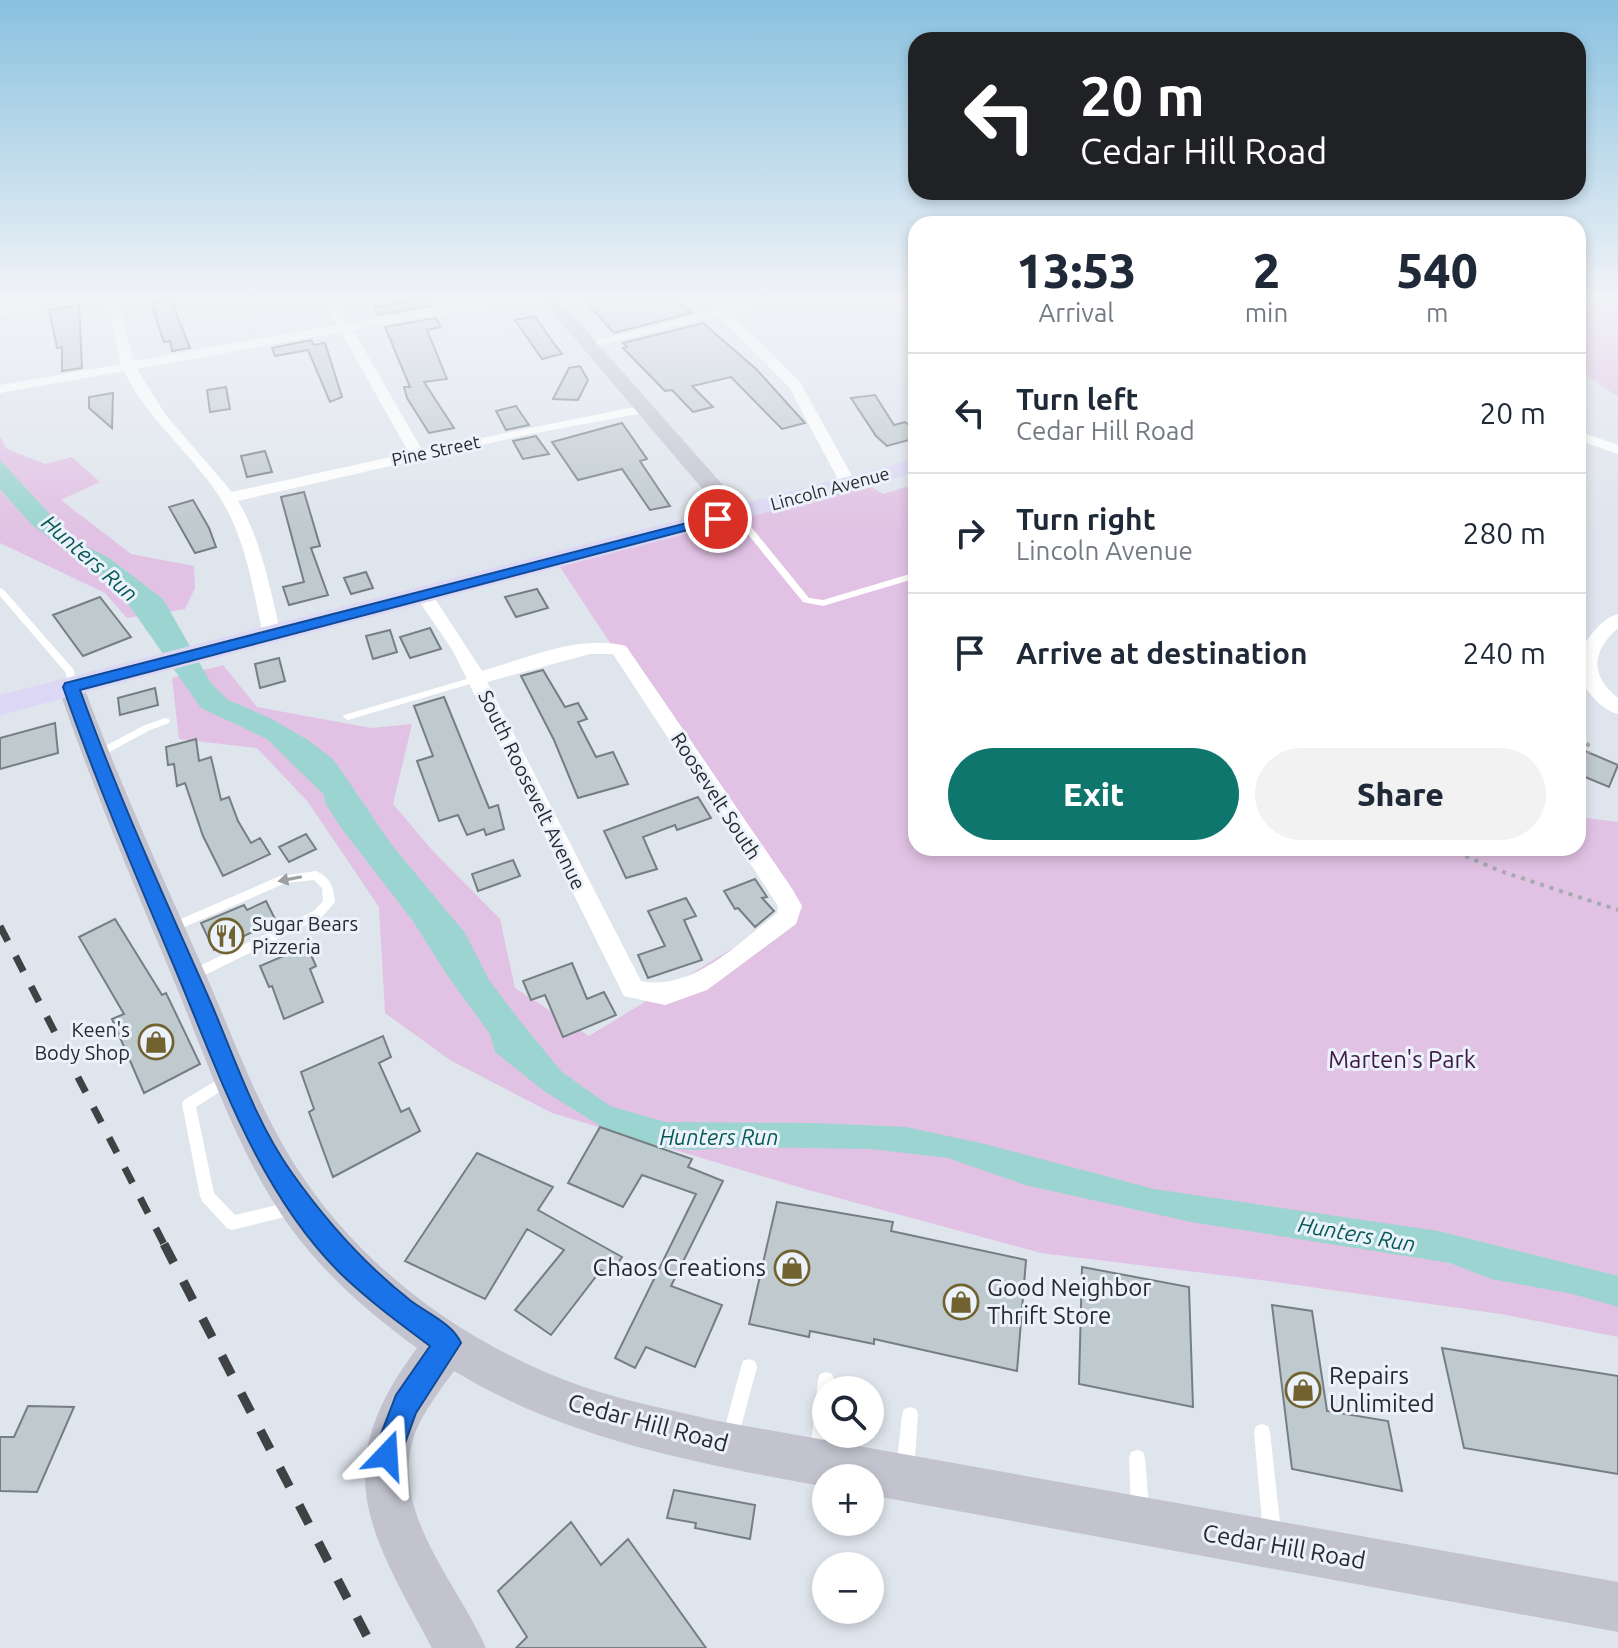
<!DOCTYPE html>
<meta charset="utf-8">
<style>
body{margin:0;font-family:Ubuntu,sans-serif;background:#f2f2f3;color:#1f2937;height:100vh;display:flex;flex-direction:column;font-size:30px;white-space:nowrap}
*{box-sizing:border-box;margin:0}
p{font-size:26px;color:#747a83}
.icon{flex:none;width:44px;height:44px;fill:none;stroke:currentColor;stroke-width:2;stroke-linecap:round;stroke-linejoin:round}
.map{position:relative;flex:1;overflow:hidden}
.details{position:absolute;left:908px;top:216px;width:678px;height:640px;display:flex;flex-direction:column;background:#fff;border-radius:24px;box-shadow:0 4px 12px #0003}
.details>*{flex:none}
.banner{position:absolute;left:908px;top:32px;width:678px;height:168px;border-radius:24px;box-shadow:0 4px 12px #0003;background:#202124;color:#fff;overflow:hidden}
.tools{position:absolute;left:812px;top:1376px;display:grid;gap:16px}
.tools a{display:grid;place-items:center;width:72px;height:72px;border-radius:50%;background:#fff;box-shadow:0 4px 12px #0003;font-size:40px}
.pin{position:absolute;display:grid;place-items:center;width:68px;height:68px;color:#fff;margin:-34px;border:4px solid #fff;border-radius:50%;box-shadow:0 2px 8px #0007}
.me{position:absolute;width:88px;margin:-44px;rotate:20deg;stroke-linejoin:round;filter:drop-shadow(0 0 6px #0008)}
.turn{display:flex;align-items:center;gap:28px;height:168px;padding:0 40px;font-size:36px}
.turn .icon{width:104px;height:104px;stroke-width:2.5}
.turn b{display:block;font-size:56px;line-height:68px}
.eta{display:flex;justify-content:space-evenly;align-items:center;height:136px;text-align:center}
.eta b{font-size:48px;font-weight:800;line-height:56px}
.action{display:flex;gap:16px;margin-top:auto;padding:16px 40px}
.action a{flex:1;height:92px;border-radius:48px;background:#0f766e;color:#fff;font-size:32px;font-weight:800;line-height:92px;text-align:center}
.action a+a{background:#f2f2f3;color:#1f2937}
ul{padding:0;list-style:none}
li{display:flex;align-items:center;gap:24px;height:120px;padding:0 40px;border-top:2px solid #e0e1e3}
li div{flex:1}
li b{display:block;font-size:30px}
li em{font-style:normal}
.map>svg:first-child{display:block}
.green{fill:#e1c2e4}
.water{fill:#9cd4d1}
.building{fill:#bfcace;stroke:#757f83;stroke-width:2}
.lines{fill:none;stroke-linecap:round;stroke-linejoin:round}
.path-far1{stroke:#a6abb1;stroke-width:3;stroke-dasharray:3 5;stroke-linecap:butt}
.path{stroke:#a6abb1;stroke-width:4;stroke-dasharray:4 6;stroke-linecap:butt}
.lane{fill:#fff;fill-rule:evenodd}
.street{fill:#fff;fill-rule:evenodd}
.secondary{fill:#c3c3cf;fill-rule:evenodd}
.primary{fill:#dbd7f5;fill-rule:evenodd}
.rail-far1{stroke:#3f4245;stroke-width:7;stroke-dasharray:17 17;stroke-linecap:butt}
.rail{stroke:#3f4245;stroke-width:9;stroke-dasharray:21 21;stroke-linecap:butt}
.oneway{fill:#9e9fa0}
.route{fill:#1a73e8;stroke:#114b97;stroke-width:2}
.labels{text-anchor:middle;stroke-width:6;stroke-linejoin:round;paint-order:stroke}
.far-street-label{font-size:18px;fill:#282a2d;stroke:#ecf2fb}
.street-label{font-size:20px;fill:#282a2d;stroke:#ecf2fb}
.poi-label{font-size:20px;fill:#282a2d;stroke:#ecf2fb;text-anchor:start}
.water-label{font-size:22px;font-style:italic;fill:#075957;stroke:#ecf2fb}
.near-park-label{font-size:24px;fill:#401a45;stroke:#ecf2fb}
.near-poi-label{font-size:24px;fill:#282a2d;stroke:#ecf2fb;text-anchor:start}
.near-street-label{font-size:24px;fill:#282a2d;stroke:#ecf2fb}
</style>
<div class="map">
<svg width="1618" height="1648" viewBox="0 0 1618 1648">
<rect width="100%" height="100%" fill="#dfe5ed"/>
<path class="green" d="M1578,300H1618V397L1578,369Z
M0,436L7,449L45,464L72,457L100,482L61,500L131,554L194,566L195,588L185,609L127,618L105,593L0,543Z
M862,481L883,494L916,484V848H1578V817L1618,822V1337L1501,1314L1269,1281L1041,1253L805,1189L552,1113L450,1060L385,1013L379,907L308,802L257,748L179,739L172,678L223,665L257,707L371,728L412,724L393,804L433,851L500,919L515,988L589,1036L789,914L556,561Z"/>
<path class="water" d="M0,460L73,539L109,558L163,599L211,683L228,700L270,718L308,740L334,760L391,844L465,933L489,980L520,1021L562,1072L610,1106L665,1122L813,1123L906,1127L985,1144L1154,1189L1438,1231L1618,1276V1307L1573,1294L1491,1279L1450,1263L1191,1222L1025,1185L948,1158L871,1149L746,1147L695,1150L647,1147L618,1137L544,1091L495,1052L490,1034L447,975L413,921L342,829L325,803L324,795L267,739L201,708L124,598L96,571L32,525L0,489Z"/>
<path class="building" d="M171,300L172,303L190,348L172,351L170,341L164,342L151,303Z
M416,300H427L430,306L379,315L374,307Z
M584,300H677L691,313L614,333Z
M79,305L82,368L62,371V347L57,348L49,310Z
M535,316L550,338L562,354L542,359L515,320Z
M436,318L441,327L427,330L447,379L424,382L454,428L429,433L407,398L404,387H410L385,327Z
M703,323L756,369L805,423L782,429L731,377L692,386L713,407L693,412L672,390L665,391L623,348L627,347L623,343Z
M311,340L314,345L325,343L342,397L330,402L308,350L275,356L272,348Z
M580,366L588,380L578,400L553,399L569,368Z
M226,387L230,409L210,412L207,390Z
M113,393L112,428L89,408V397Z
M875,395L894,425L905,422L916,430V438L887,446L876,436L851,398Z
M516,406L529,425L506,430L496,411Z
M622,423L647,459L640,461L670,506L650,510L622,469L578,480L552,442Z
M536,436L549,454L523,459L513,441Z
M265,451L272,472L247,477L241,456Z
M304,492L320,546L311,548L328,595L289,605L283,587L304,582L281,497Z
M193,500L209,528L216,547L195,553L169,507Z
M366,572L373,588L351,594L344,578Z
M537,589L548,608L516,617L505,597Z
M100,597L131,637L83,656L53,615Z
M430,628L441,649L410,658L400,637Z
M390,630L397,652L373,659L366,636Z
M279,658L285,681L260,688L255,664Z
M543,670L565,707L578,703L587,719L578,722L596,757L613,752L628,784L578,798L554,740L521,676Z
M155,688L158,705L120,715L118,698Z
M444,697L489,808L498,805L504,829L486,835L484,829L467,835L458,815L439,821L417,761L433,756L414,706Z
M55,723L58,753L0,769V738Z
M196,739L199,761L211,757L221,800L229,797L238,821L251,843L260,838L270,854L223,876L203,836L185,783L177,786L174,764L168,765L166,747Z
M1578,748L1618,765L1609,787L1578,774Z
M698,797L711,818L677,830L675,825L643,837L657,869L626,878L604,831Z
M306,834L316,849L289,862L279,847Z
M513,860L520,876L478,891L472,874Z
M755,879L767,897L762,898L774,911L755,927L738,908L735,909L724,891Z
M686,898L696,916L684,920L702,960L648,978L638,955L665,946L648,911Z
M266,901L276,921L214,950L201,923L244,905L247,910Z
M115,919L162,995L166,993L200,1064L144,1093L112,1019L124,1014L79,937Z
M307,946L316,966L310,969L323,1002L284,1019L272,986L269,987L260,966Z
M572,963L587,999L604,992L616,1015L563,1037L545,995L531,1000L523,981Z
M383,1036L391,1057L379,1063L401,1112L409,1108L420,1131L333,1177L309,1112L314,1109L301,1072Z
M600,1127L692,1159L688,1167L723,1181L671,1286L722,1305L695,1367L646,1347L635,1368L615,1358L696,1194L642,1175L623,1207L568,1183Z
M477,1153L553,1187L538,1210L622,1257L610,1275L601,1270L551,1335L515,1310L564,1250L527,1229L485,1299L405,1261Z
M777,1202L893,1222L891,1231L1026,1260L1017,1371L874,1339V1344L810,1331L809,1337L749,1324Z
M1082,1267L1189,1287L1193,1407L1079,1384Z
M1272,1305L1312,1311L1327,1411L1388,1421L1402,1491L1292,1469Z
M1442,1348L1618,1376V1474L1464,1448Z
M28,1406L74,1407L37,1492L0,1491V1437H14Z
M674,1490L755,1505L750,1539L695,1528L696,1523L667,1518Z
M571,1522L601,1565L628,1539L706,1648H516L527,1637L498,1591Z"/>
<g class="lines">
<path class="path-far1" d="M1578,583L1581,582"/>
<path class="path" d="M1578,738L1590,746L1589,753
M1447,848L1500,871L1618,910"/>
<path class="lane" d="M733,512H739L809,598L823,600L910,574L916,576V582L910,580L823,606L803,602L733,516Z
M0,588L3,589L74,670L76,687L74,689H68L66,673L0,596Z
M477,676L482,679L480,681L348,720L343,717L344,715Z
M165,718L169,719L170,721L169,723L150,730L100,757H92L91,755L92,753L143,726Z
M316,871C330,877 334,887 335,902L322,917L197,979L193,980L189,979L187,975L189,971L314,911L323,901L322,888L314,880L286,883L175,931H167L165,928L167,925L280,876Z
M227,1074L232,1076L234,1080L232,1084L196,1107L214,1193L235,1215L293,1201L298,1203L300,1208L298,1213L293,1215L232,1230L227,1228L202,1201L200,1196L182,1104L184,1100Z
M749,1359L755,1361L757,1367L738,1438L736,1444L730,1446L724,1444L722,1438L741,1367L743,1361Z
M826,1372L832,1374L834,1380L833,1390H826V1434H828L826,1453L824,1459L818,1461L812,1459L810,1453L818,1380L820,1374Z
M910,1407L916,1409L918,1415L914,1470L911,1476L905,1479L899,1476L896,1470L902,1415L904,1409Z
M1262,1424L1268,1426L1270,1432L1281,1532L1278,1538L1272,1541L1266,1538L1263,1532L1254,1432L1256,1426Z
M1137,1450L1143,1452L1145,1458L1149,1508L1146,1514L1140,1517L1134,1514L1131,1508L1129,1458L1131,1452Z"/>
<path class="street" d="M44,300H71L0,315V307Z
M107,300H119L133,361L337,325L323,300H335L349,323L481,300H507L501,304L353,330L422,450L644,405L651,409L644,413L525,435L238,501C262,541 270,589 281,635L272,641L263,635C253,589 246,540 221,499C192,453 148,421 124,371L0,393V385L121,364ZM341,332L409,453L232,492L165,414L137,369Z
M752,300H772L730,313L800,382L857,485L855,488H843L841,485L789,387L719,316L589,348L583,344Z
M1578,431L1618,445V454L1578,440Z
M424,590L430,591L482,671C527,658 579,634 626,646L793,890L802,906L796,924L707,990L665,1005L624,996L453,651L415,595ZM590,654H613L778,906L777,913C740,942 692,992 641,981L487,682Z
M1618,614V628C1591,652 1590,676 1618,698V714C1608,712 1599,704 1592,696C1571,673 1576,649 1597,628C1603,622 1609,616 1618,614Z"/>
<path class="secondary" d="M542,300H559L744,509L747,514L744,519H728Z
M71,679L80,681L84,687C121,787 166,884 209,982C235,1042 258,1106 293,1162C358,1267 468,1347 584,1387C626,1401 670,1410 713,1420L1618,1582V1632L870,1495V1478H826V1487C697,1463 568,1440 454,1371C440,1390 424,1411 415,1433C387,1510 458,1583 486,1648H432C368,1529 327,1468 417,1348C370,1314 325,1275 290,1227C235,1150 206,1056 169,969C130,876 91,783 58,687L62,681Z"/>
<path class="primary" d="M916,459V473L0,715V695Z"/>
<path class="rail-far1" d="M0,926L165,1246"/>
<path class="rail" d="M164,1244L373,1648"/>
</g>
<defs><path id="oneway-solid" d="M-6-.8H1V-3.2L6.5 0L1 3.2V.8H-6Z" transform="scale(2)"/></defs>
<use class="oneway" href="#oneway-solid" transform="translate(290 879) rotate(169)"/>
<linearGradient id="sky" x2="0" y2="1"><stop stop-color="#89c1df"/><stop offset="0.56" stop-color="#f1f3f7"/><stop offset="1" stop-color="#f1f3f7" stop-opacity="0"/></linearGradient>
<rect width="1618" height="531" fill="url(#sky)"/>
<path class="route" d="M718,515L722,516V521L80,690C118,796 165,899 211,1003C235,1059 256,1123 292,1173C326,1221 364,1264 411,1301C427,1313 453,1324 461,1343L416,1413L397,1465L387,1469L377,1465L373,1455L396,1395L430,1346C399,1323 368,1300 340,1273C255,1188 217,1067 171,959C133,869 95,779 63,687L65,683Z"/>
<defs>
<g id="restaurant-ring" transform="scale(1.8)"><circle r="9.5" fill="#ecf2fb" stroke="#716230" stroke-width="1.5"/><path d="M-5-6h1v4h1v-4h1v4h1v-4h1v5L-1.5 .5V6h-2V.5L-5-1ZM5-6V6H3V1.5H1.5Q1.5-4 5-6Z" fill="#716230"/></g>
<g id="shop-ring" transform="scale(1.8)"><circle r="9.5" fill="#ecf2fb" stroke="#716230" stroke-width="1.5"/><path d="M-5-2.5h2.3a2.7 3.5 0 0 1 5.4 0H5L5.5 6h-11ZM-1.5-2.5h3a1.5 2.3 0 0 0-3 0Z" fill="#716230"/></g>
</defs>
<g fill-rule="evenodd">
<use href="#restaurant-ring" x="226" y="936"/>
<use href="#shop-ring" x="156" y="1042"/>
<use href="#shop-ring" x="792" y="1268"/>
<use href="#shop-ring" x="961" y="1302"/>
<use href="#shop-ring" x="1303" y="1390"/>
</g>
<g class="labels">
<g class="far-street-label">
<text transform="translate(436 451) rotate(-12)" y="6">Pine Street</text>
<text transform="translate(830 489) rotate(-15)" y="6">Lincoln Avenue</text>
</g>
<g class="street-label">
<text transform="translate(532 790) rotate(64)" y="7">South Roosevelt Avenue</text>
<text transform="translate(716 796) rotate(57)" y="7">Roosevelt South</text>
</g>
<g class="poi-label">
<text x="252" y="931">Sugar Bears<tspan x="252" dy="23">Pizzeria</tspan></text>
<text x="130" y="1037" text-anchor="end">Keen's<tspan x="130" dy="23">Body Shop</tspan></text>
</g>
<g class="water-label">
<text transform="translate(90 558) rotate(41)" y="8">Hunters Run</text>
<text x="719" y="1145">Hunters Run</text>
<text transform="translate(1357 1234) rotate(10)" y="8">Hunters Run</text>
</g>
<g class="near-park-label">
<text x="1402" y="1068">Marten's Park</text>
</g>
<g class="near-poi-label">
<text x="766" y="1276" text-anchor="end">Chaos Creations</text>
<text x="987" y="1296">Good Neighbor<tspan x="987" dy="28">Thrift Store</tspan></text>
<text x="1329" y="1384">Repairs<tspan x="1329" dy="28">Unlimited</tspan></text>
</g>
<g class="near-street-label">
<text transform="translate(648 1423) rotate(15)" y="8">Cedar Hill Road</text>
<text transform="translate(1284 1547) rotate(10)" y="8">Cedar Hill Road</text>
</g>
</g>
</svg>
<div class="tools">
<a><svg class="icon" aria-label="search" viewBox="0 0 24 24"><circle cx="10" cy="10" r="6"/><path d="M15 15l6 6"/></svg></a>
<a>+</a>
<a>−</a>
</div>
<div class="pin" style="left:718px;top:519px;background:#d93025"><svg class="icon" aria-label="arrive" viewBox="0 0 24 24"><path d="M6 21V4h12l-3 4 3 4H6"/></svg></div>
<svg class="me" style="left:387px;top:1455px" viewBox="-20 -20 40 40"><path d="M0-17L14 15 0 8-14 15z" fill="#1a73e8" stroke="#fff" stroke-width="4"/></svg>
<div class="banner">
<div class="turn"><svg class="icon" aria-label="left" viewBox="0 0 24 24"><path d="M17 20v-9H6M10 6l-5 5 5 5"/></svg><div><b>20 m</b>Cedar Hill Road</div></div>
</div>
<section class="details">
<div class="eta">
<div><b>13:53</b><p>Arrival</p></div>
<div><b>2</b><p>min</p></div>
<div><b>540</b><p>m</p></div>
</div>
<ul>
<li><svg class="icon" aria-label="left" viewBox="0 0 24 24"><path d="M17 20v-9H6M10 6l-5 5 5 5"/></svg><div><b>Turn left</b><p>Cedar Hill Road</p></div><em>20 m</em></li>
<li><svg class="icon" aria-label="right" viewBox="0 0 24 24"><path d="M7 20v-9h11M14 6l5 5-5 5"/></svg><div><b>Turn right</b><p>Lincoln Avenue</p></div><em>280 m</em></li>
<li><svg class="icon" aria-label="arrive" viewBox="0 0 24 24"><path d="M6 21V4h12l-3 4 3 4H6"/></svg><div><b>Arrive at destination</b></div><em>240 m</em></li>
</ul>
<div class="action"><a>Exit</a><a>Share</a></div>
</section>
</div>
